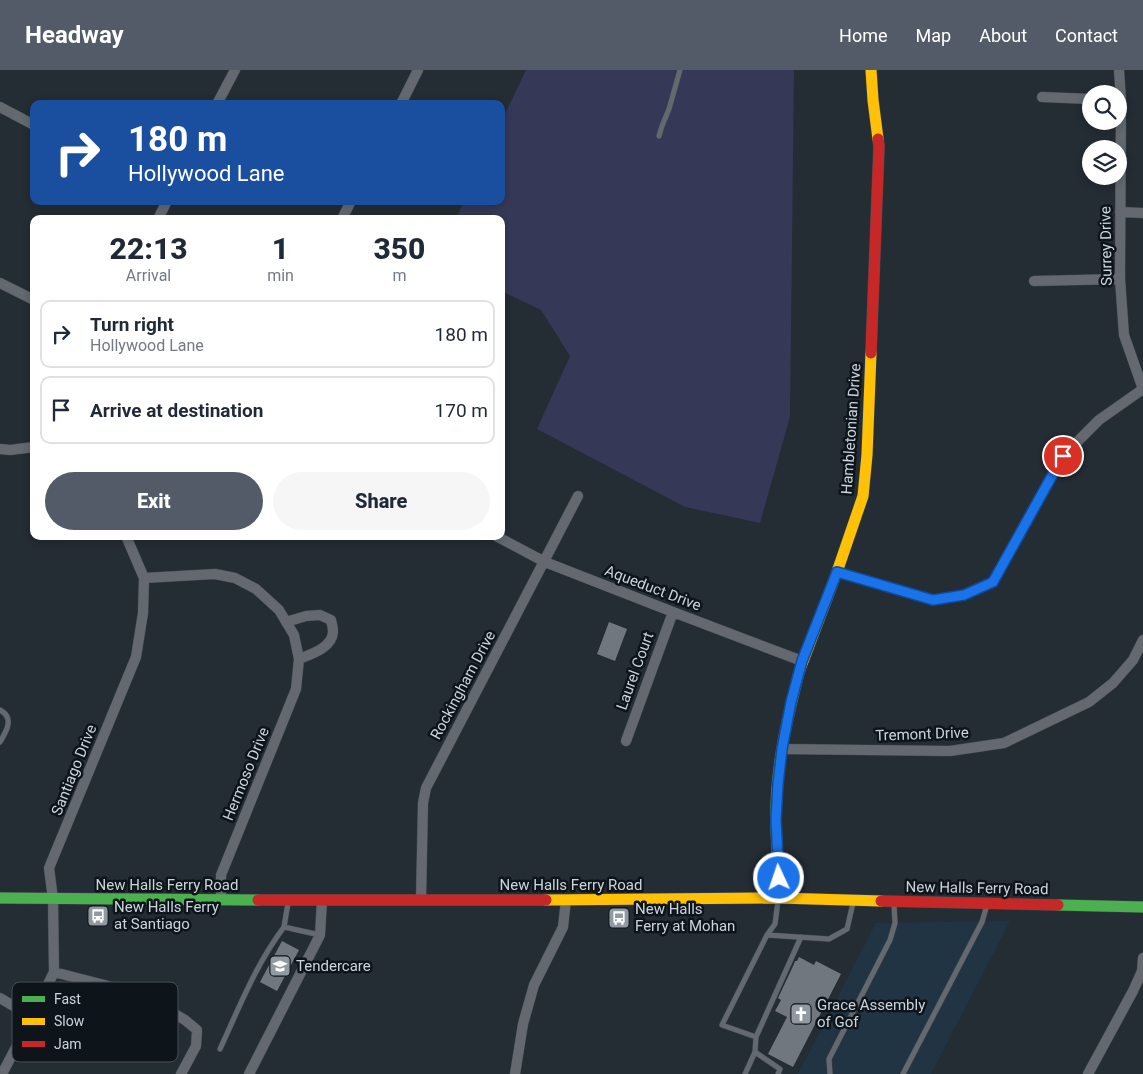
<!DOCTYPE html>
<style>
body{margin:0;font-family:Roboto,sans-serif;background:#f6f6f7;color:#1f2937;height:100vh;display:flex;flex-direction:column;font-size:19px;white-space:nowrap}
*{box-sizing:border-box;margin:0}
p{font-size:16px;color:#747a83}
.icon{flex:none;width:28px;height:28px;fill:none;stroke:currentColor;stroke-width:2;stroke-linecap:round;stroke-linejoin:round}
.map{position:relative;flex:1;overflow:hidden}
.sheet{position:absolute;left:30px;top:145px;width:475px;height:325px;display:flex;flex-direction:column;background:#fff;border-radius:10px;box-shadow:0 2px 8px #0003}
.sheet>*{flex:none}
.hud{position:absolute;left:30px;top:30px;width:475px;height:105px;border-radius:10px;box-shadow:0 2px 8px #0003;background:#1a4fa0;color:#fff;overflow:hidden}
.controls{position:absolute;left:1082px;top:15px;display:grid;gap:10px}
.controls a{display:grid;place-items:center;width:45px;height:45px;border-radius:50%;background:#fff;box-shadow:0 2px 8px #0003;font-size:25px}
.pin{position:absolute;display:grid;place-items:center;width:42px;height:42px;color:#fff;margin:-21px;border:2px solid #fff;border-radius:50%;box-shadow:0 1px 5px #0007}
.me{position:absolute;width:55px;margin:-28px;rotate:357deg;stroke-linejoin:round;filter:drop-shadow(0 0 4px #0008)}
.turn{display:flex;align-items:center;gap:18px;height:105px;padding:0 15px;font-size:22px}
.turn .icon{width:65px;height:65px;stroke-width:2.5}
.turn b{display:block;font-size:35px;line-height:42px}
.eta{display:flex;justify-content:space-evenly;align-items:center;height:85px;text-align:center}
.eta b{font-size:30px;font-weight:800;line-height:35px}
.primary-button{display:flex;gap:10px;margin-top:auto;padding:10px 15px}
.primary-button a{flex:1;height:58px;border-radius:30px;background:#525b67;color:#fff;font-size:20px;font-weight:800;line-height:58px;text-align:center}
.primary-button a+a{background:#f6f6f7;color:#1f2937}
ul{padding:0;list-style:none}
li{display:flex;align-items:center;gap:15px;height:68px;margin:0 10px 8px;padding:0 5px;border:2px solid #e0e1e3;border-radius:10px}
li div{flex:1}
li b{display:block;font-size:19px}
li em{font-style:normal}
header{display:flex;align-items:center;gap:30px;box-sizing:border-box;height:70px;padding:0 25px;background:#525b67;color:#fff}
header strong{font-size:24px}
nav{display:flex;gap:28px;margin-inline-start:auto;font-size:18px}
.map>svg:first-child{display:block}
.built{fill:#213444}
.green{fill:#353857}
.building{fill:#71777f}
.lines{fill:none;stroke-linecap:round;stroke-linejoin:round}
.lane-casing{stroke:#3f474d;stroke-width:6}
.street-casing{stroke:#3f474d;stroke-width:11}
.fast-casing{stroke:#3f474d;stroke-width:12}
.slow-casing{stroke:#3f474d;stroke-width:12}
.jam-casing{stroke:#3f474d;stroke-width:12}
.lane{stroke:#63696f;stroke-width:5}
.street{stroke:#63696f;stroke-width:10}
.fast{stroke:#4caf50;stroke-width:11}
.slow{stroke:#ffc107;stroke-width:11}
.jam{stroke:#c62828;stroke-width:11}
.route-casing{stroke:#114b97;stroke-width:12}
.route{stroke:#1a73e8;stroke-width:9}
.labels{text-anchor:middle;stroke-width:5;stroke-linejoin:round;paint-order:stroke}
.street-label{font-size:15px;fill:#cbd4dd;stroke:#0e151a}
.poi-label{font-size:15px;fill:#cbd4dd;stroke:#0e151a;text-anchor:start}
.key{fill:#0e151a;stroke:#474e54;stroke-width:1}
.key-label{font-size:14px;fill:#cbd4dd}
</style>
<header>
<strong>Headway</strong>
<nav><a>Home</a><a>Map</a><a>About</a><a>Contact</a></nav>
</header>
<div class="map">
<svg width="1143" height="1004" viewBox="0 0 1143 1004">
<rect width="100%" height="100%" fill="#242c34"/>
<path class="built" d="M1010,851L931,1004H798L876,853Z"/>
<path class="green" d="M526,0H794L790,347L760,453L685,437L537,359L570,286L541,240L501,221V149H456L464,131H501V52Z"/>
<path class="building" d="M609,552L627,559L615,591L597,584Z
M282,871L299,880L277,921L260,912Z
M799,887L814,895L816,891L841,904L793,997L768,984L787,947L775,941L781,930L778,928L794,894L795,891H797Z"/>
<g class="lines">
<g class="lane-casing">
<path id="lane" d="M659,66L662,56L669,39L680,0
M0,640C15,648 6,662 0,672
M778,831L775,854L767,865L722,955L756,967L801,867
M288,833L284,857L320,865
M767,865L829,869L847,859L853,833
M220,979C239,938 256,894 284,857
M755,982L780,999L778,1004
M745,1004L755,982L756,967
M830,1004L829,989L890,870L895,853L894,834
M903,1004L982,852L987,835"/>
</g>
<g class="street-casing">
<path id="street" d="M1119,0L1121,30L1120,209L1124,265L1143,319
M1042,27L1091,29
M217,34L235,0
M401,34L418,0
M0,37L34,55
M1120,142L1143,143
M158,149L167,131
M342,149L351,131
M1034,211L1120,209
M0,213L34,230
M0,379L10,380L34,377
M496,466L545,492L673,542L802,591
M837,502L933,530L964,525L993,512L1063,386L1099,350L1143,319
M144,508L215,504L235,508L256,519L279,540L294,565L299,589L296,619L221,805V830
M286,552L306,546L320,545L331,550C332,554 333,559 333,562C332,578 311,584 299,589
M626,671L673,542
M782,679L950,681L1004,673L1089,632L1113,613L1133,590L1143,570
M421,830L423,733L426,718L578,426
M54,902L143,925L185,950L197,960L196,976L181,1004
M0,928L32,947
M2,1004L32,947L54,902L53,829L49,798L136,587L143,543L144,508L126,466
M249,1004L320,865L322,830
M515,1004L523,954L534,915L563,857L566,830
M1088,1004L1133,921L1142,901L1143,888"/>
</g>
<g class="fast-casing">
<path id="fast" d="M0,828L258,830
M780,828C779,802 776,777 776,751C775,700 787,648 800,599
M1058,835L1143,837"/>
</g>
<g class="slow-casing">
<path id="slow" d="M871,0L873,30L878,69
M800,599L837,502L863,426L867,385L871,283
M546,830L778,828L881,831"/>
</g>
<g class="jam-casing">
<path id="jam" d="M871,283L879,76L878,69
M258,830H546
M881,831L1058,835"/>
</g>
<use href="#lane" class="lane"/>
<use href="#street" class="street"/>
<use href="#fast" class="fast"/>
<use href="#slow" class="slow"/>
<use href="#jam" class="jam"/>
</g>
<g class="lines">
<g class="route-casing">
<path id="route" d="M779,808L776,750L778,714L782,679L791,632L802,591L837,502L933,530L964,525L993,512L1063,386"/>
</g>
<use href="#route" class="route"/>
</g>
<defs>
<g id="bus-square" transform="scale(1.125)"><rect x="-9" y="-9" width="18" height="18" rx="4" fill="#9199a2" stroke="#0e151a"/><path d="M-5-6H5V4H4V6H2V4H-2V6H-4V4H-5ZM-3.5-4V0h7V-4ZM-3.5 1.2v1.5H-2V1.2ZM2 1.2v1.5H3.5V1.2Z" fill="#fff"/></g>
<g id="school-square" transform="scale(1.125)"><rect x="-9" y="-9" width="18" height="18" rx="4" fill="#9199a2" stroke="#0e151a"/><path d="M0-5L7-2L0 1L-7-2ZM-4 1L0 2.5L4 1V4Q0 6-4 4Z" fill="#fff"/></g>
<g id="church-square" transform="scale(1.125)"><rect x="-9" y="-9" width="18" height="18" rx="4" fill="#9199a2" stroke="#0e151a"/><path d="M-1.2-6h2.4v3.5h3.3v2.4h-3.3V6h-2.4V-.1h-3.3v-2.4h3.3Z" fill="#fff"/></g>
</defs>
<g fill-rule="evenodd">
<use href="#bus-square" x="98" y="846"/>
<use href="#bus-square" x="619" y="848"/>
<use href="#school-square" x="280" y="896"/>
<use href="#church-square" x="801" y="944"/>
</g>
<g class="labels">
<g class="street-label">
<text transform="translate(1106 176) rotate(-91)" y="5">Surrey Drive</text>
<text transform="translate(851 359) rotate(-86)" y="5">Hambletonian Drive</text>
<text transform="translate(653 518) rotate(21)" y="5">Aqueduct Drive</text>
<text transform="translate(635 601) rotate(-70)" y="5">Laurel Court</text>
<text transform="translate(463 615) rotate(-62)" y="5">Rockingham Drive</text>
<text transform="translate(922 664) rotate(-2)" y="5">Tremont Drive</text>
<text transform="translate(74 700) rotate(-68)" y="5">Santiago Drive</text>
<text transform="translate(246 704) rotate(-68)" y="5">Hermoso Drive</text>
<text x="167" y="820">New Halls Ferry Road</text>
<text x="571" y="820">New Halls Ferry Road</text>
<text transform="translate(977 818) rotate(1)" y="5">New Halls Ferry Road</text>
</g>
<g class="poi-label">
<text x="114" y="842">New Halls Ferry<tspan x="114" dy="17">at Santiago</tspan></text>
<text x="635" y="844">New Halls<tspan x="635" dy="17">Ferry at Mohan</tspan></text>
<text x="296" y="901">Tendercare</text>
<text x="817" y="940">Grace Assembly<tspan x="817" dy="17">of Gof</tspan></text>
</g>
</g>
<rect x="12" y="912" width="166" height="80" rx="8" class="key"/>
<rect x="22" y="926" width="23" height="6" fill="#4caf50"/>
<rect x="22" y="948" width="23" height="7" fill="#ffc107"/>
<rect x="22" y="971" width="23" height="6" fill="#c62828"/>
<g class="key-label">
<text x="54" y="934">Fast</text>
<text x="54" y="956">Slow</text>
<text x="54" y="979">Jam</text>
</g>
</svg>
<div class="controls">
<a><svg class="icon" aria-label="search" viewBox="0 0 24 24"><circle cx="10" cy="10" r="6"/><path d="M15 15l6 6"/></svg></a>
<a><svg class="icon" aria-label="layers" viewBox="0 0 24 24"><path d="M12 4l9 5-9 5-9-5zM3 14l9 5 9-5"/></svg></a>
</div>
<div class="pin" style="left:1063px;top:386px;background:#d93025"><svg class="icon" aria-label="arrive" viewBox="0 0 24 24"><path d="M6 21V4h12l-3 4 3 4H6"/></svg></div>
<svg class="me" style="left:779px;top:808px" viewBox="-20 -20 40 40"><circle r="17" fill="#1a73e8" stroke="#fff" stroke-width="3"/><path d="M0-11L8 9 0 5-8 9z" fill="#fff"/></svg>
<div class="hud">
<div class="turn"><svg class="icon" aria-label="right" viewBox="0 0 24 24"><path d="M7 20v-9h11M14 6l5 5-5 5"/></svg><div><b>180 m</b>Hollywood Lane</div></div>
</div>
<section class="sheet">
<div class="eta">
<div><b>22:13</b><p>Arrival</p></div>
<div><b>1</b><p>min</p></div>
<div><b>350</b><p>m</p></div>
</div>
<ul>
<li><svg class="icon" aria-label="right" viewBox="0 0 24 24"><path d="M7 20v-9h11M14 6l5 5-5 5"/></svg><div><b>Turn right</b><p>Hollywood Lane</p></div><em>180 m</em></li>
<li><svg class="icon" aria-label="arrive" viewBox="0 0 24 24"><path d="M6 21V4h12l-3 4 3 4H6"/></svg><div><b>Arrive at destination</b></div><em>170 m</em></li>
</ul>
<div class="primary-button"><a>Exit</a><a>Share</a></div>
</section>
</div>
